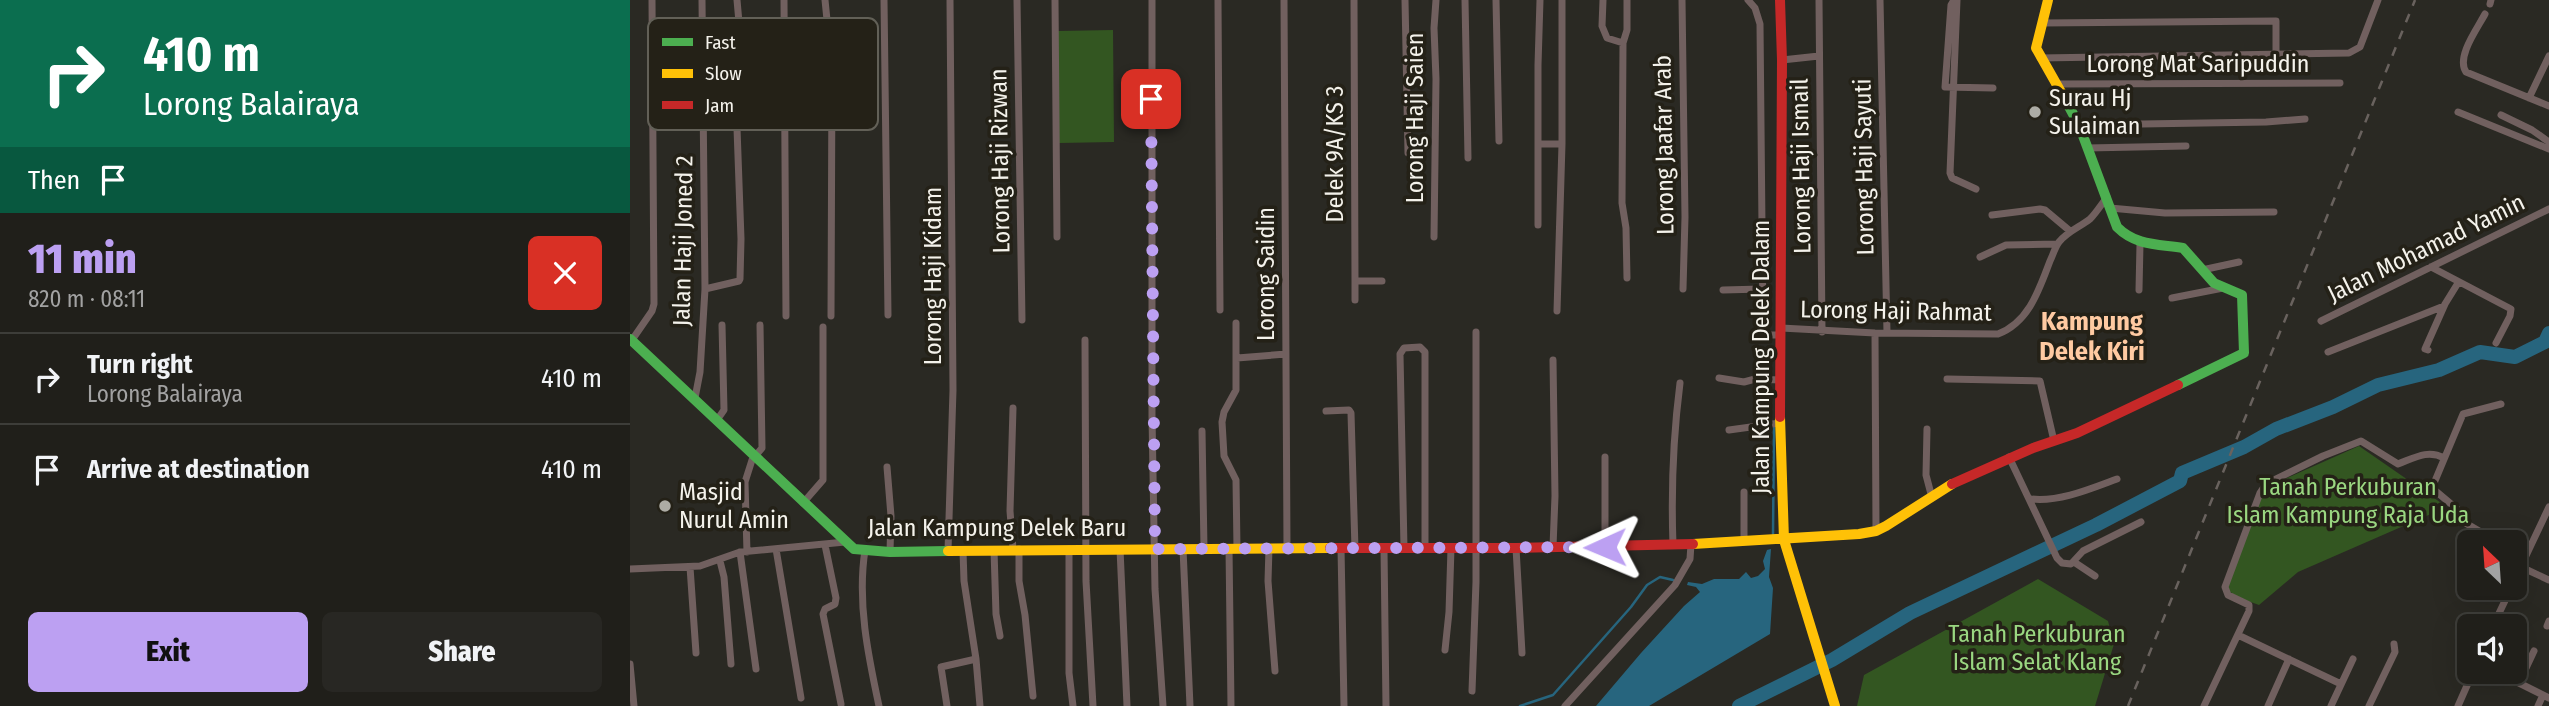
<!DOCTYPE html>
<meta charset="utf-8">
<style>
body{margin:0;font-family:"Fira Sans Condensed",sans-serif;background:#282723;color:#f1f3f6;height:100vh;display:flex;flex-direction:column;font-size:26px;white-space:nowrap}
*{box-sizing:border-box;margin:0}
p{font-size:23px;color:#a2a2a2}
.icon{flex:none;width:38px;height:38px;fill:none;stroke:currentColor;stroke-width:2;stroke-linecap:round;stroke-linejoin:round}
.map{position:relative;flex:1;overflow:hidden}
.panel{display:flex;flex-direction:column;background:#201f1a;width:630px}
.panel>*{flex:none}
.top-card{background:#0b6e4f;color:#fff;overflow:hidden}
.needle{width:46px;rotate:335deg}
.fabs{position:absolute;left:1827px;top:530px;display:grid;gap:14px}
.fabs a{display:grid;place-items:center;width:70px;height:70px;border-radius:10px;background:#201f1a;box-shadow:0 7px 28px #0002,0 0 0 2px #3d3d39;font-size:35px}
.pin{position:absolute;display:grid;place-items:center;width:60px;height:60px;color:#fff;margin:-30px;border-radius:14px;box-shadow:0 4px 10px #0006}
.me{position:absolute;width:77px;margin:-38px;rotate:269deg;stroke-linejoin:round;filter:drop-shadow(0 0 5px #0008)}
.turn{display:flex;align-items:center;gap:24px;height:147px;padding:0 28px;font-size:32px}
.turn .icon{width:91px;height:91px;stroke-width:2.5}
.turn b{display:block;font-size:49px;line-height:60px}
.then{display:flex;align-items:center;height:66px;padding:0 28px;background:#0003;gap:14px;font-size:26px}
.round{display:grid;place-items:center;flex:none;width:74px;height:74px;border-radius:10px;background:#282723}
.headline{display:flex;align-items:center;justify-content:space-between;height:119px;padding:0 28px}
h1{font-size:42px;font-weight:800;line-height:52px;color:#bca0f2}
.action{display:flex;gap:14px;margin-top:auto;padding:14px 28px}
.action a{flex:1;height:80px;border-radius:10px;background:#bca0f2;color:#111;font-size:28px;font-weight:800;line-height:80px;text-align:center}
.action a+a{background:#282723;color:#f1f3f6}
ul{padding:0;list-style:none}
li{display:flex;align-items:center;gap:21px;height:91px;padding:0 28px;border-top:2px solid #3d3d39}
li div{flex:1}
li b{display:block;font-size:26px}
li em{font-style:normal}
main{display:flex;flex:1;min-height:0}
.map>svg:first-child{display:block}
.green{fill:#335621}
.water{fill:#27657e}
.lines{fill:none;stroke-linecap:round;stroke-linejoin:round}
.stream{stroke:#27657e;stroke-width:2.5}
.river{stroke:#27657e;stroke-width:14}
.street{stroke:#71605f;stroke-width:7}
.fast{stroke:#4caf50;stroke-width:10}
.slow{stroke:#ffc107;stroke-width:10}
.jam{stroke:#c62828;stroke-width:10}
.rail{stroke:#69625e;stroke-width:2.5;stroke-dasharray:9 9;stroke-linecap:butt}
.route{stroke:#bca0f2;stroke-width:12;stroke-dasharray:0 21.6}
.poi-dot{fill:#adaca5;stroke:#242117;stroke-width:2.5}
.labels{text-anchor:middle;stroke-width:7;stroke-linejoin:round;paint-order:stroke}
.street-label{font-size:24px;fill:#f4f2eb;stroke:#242117}
.poi-label{font-size:24px;fill:#f4f2eb;stroke:#242117;text-anchor:start}
.park-label{font-size:24px;fill:#9ad781;stroke:#242117}
.neighbourhood-label{font-size:26px;font-weight:bold;fill:#ffcaa2;stroke:#242117}
.key{fill:#242117;stroke:#626057;stroke-width:2}
.key-label{font-size:19px;fill:#f4f2eb}
</style>
<main>
<section class="panel">
<div class="top-card">
<div class="turn"><svg class="icon" aria-label="right" viewBox="0 0 24 24"><path d="M7 20v-9h11M14 6l5 5-5 5"/></svg><div><b>410 m</b>Lorong Balairaya</div></div>
<div class="then">Then<svg class="icon" aria-label="arrive" viewBox="0 0 24 24"><path d="M6 21V4h12l-3 4 3 4H6"/></svg></div>
</div>
<div class="headline"><div><h1>11 min</h1><p>820 m · 08:11</p></div><a class="round" style="background:#d93025;color:#fff"><svg class="icon" aria-label="close" viewBox="0 0 24 24"><path d="M6 6l12 12M18 6L6 18"/></svg></a></div>
<ul>
<li><svg class="icon" aria-label="right" viewBox="0 0 24 24"><path d="M7 20v-9h11M14 6l5 5-5 5"/></svg><div><b>Turn right</b><p>Lorong Balairaya</p></div><em>410 m</em></li>
<li><svg class="icon" aria-label="arrive" viewBox="0 0 24 24"><path d="M6 21V4h12l-3 4 3 4H6"/></svg><div><b>Arrive at destination</b></div><em>410 m</em></li>
</ul>
<div class="action"><a>Exit</a><a>Share</a></div>
</section>
<div class="map">
<svg width="1919" height="706" viewBox="0 0 1919 706">
<rect width="100%" height="100%" fill="#2a2923"/>
<path class="green" d="M483,30L484,142L429,143L428,31Z
M1729,446L1817,507L1668,572L1629,605L1607,597L1599,591L1598,584L1632,493L1637,487Z
M1408,579L1478,621L1484,644L1465,706H1227L1234,675Z"/>
<path class="water" d="M1141,549L1139,577L1143,588L1140,634L1019,706H966L1011,653L1054,606L1070,592L1066,587L1057,585L1058,582L1072,584L1084,579H1109L1116,572L1121,578L1128,576L1135,569L1133,561L1137,550Z"/>
<g class="lines">
<path class="stream" d="M1143,534L1144,428
M890,706L923,695L1001,607L1017,585L1030,577L1043,580"/>
<path class="river" d="M1109,706L1202,660L1280,613L1466,525L1550,481L1552,473L1614,447L1646,429L1703,407L1748,385L1809,370L1850,352L1885,357L1915,342L1919,333"/>
<path class="street" d="M154,0L156,316
M195,0L202,70L201,316
M254,0L258,315
M387,0L392,320
M425,0L427,237
M522,0V416L525,589L533,706
M588,0L590,310
M654,0L657,547
M724,0L725,281H752
M775,0L778,153
M835,0L838,158
M866,0L869,141
M973,0L972,26L977,38L993,43
M1052,0L1055,217L1053,289
M1118,0L1125,8L1130,24L1133,328L1136,335H1147
M1189,0L1192,332
M1250,0L1257,333
M1324,0L1321,5L1315,87L1363,88
M1327,0L1320,173L1322,178L1346,189
M1860,4L1861,0
M1855,14C1847,29 1826,57 1836,72L1919,106
M22,22H72
M1412,23L1646,21V55
M1410,58L1719,53L1730,47L1748,0
M1152,60L1189,56
M1427,84L1710,83
M1899,98L1919,56
M1828,112L1919,149
M1871,115L1902,130L1919,142
M1449,125L1636,122L1675,119
M908,144H932
M1457,148L1556,146
M1480,208L1535,213L1644,212
M1362,215L1410,209L1415,210L1440,231
M908,225V65L910,0
M804,237L806,79L804,28L806,0
M1350,257L1376,245L1427,244
M1801,267L1881,309L1880,316L1866,343
M1572,270L1609,262
M997,278L996,228L992,203L993,43L997,30V0
M725,281V300
M75,289L109,281L110,279L111,239L107,128L112,56L107,0
M1093,290L1132,289
M1509,290L1510,244
M1542,298L1593,288
M927,311L932,144V0
M1691,321L1919,209
M606,323V390L594,412L592,422L594,456L606,480L607,548
M1151,328L1245,333L1368,334C1399,322 1409,290 1420,261C1423,255 1425,247 1429,242C1438,231 1450,227 1460,219C1466,213 1471,205 1477,197
M1245,333L1246,531
M2,340L22,311L24,304L22,0
M455,340L456,581L463,706
M1798,350L1795,349L1815,304L1828,283
M1698,352L1814,306
M607,358L656,354
M1089,378L1114,382L1125,379L1151,380
M1317,379L1410,381L1424,441
M65,398L70,372L75,289L72,0
M383,408L380,511L383,549
M696,411L719,410L721,413L725,549
M87,420L94,410L92,325
M1297,429L1296,475L1301,494
M1099,430L1150,423
M572,431L574,548
M1379,457L1427,558L1432,563L1441,564L1453,551L1511,522
M257,467L261,516L260,552
M1114,492V541
M1401,499C1430,502 1460,489 1487,479
M173,503L193,480V327
M1868,542L1832,521L1827,517V509L1802,488L1833,414L1871,404
M195,545L206,598L205,604L195,609L193,614L211,704
M1043,545C1041,490 1043,438 1050,383
M923,547L925,496L923,360
M975,547V457
M599,548L601,706
M639,548L638,581L645,671
M711,548L714,706
M774,548L770,354L774,348L790,347L795,352V548
M886,548L892,653
M146,549L171,698
M389,549V581L395,615L403,696
M439,549V673L443,706
M490,549L497,706
M553,549L560,706
M754,549L756,706
M235,550C227,602 238,655 249,706
M364,550L366,614L370,636
M318,551L323,390L320,0
M333,551L334,581L346,659L350,706
M110,552L126,669
M117,552L115,482L122,460L132,448L130,325
M1885,553L1894,558
M90,561L94,577L101,664
M1444,562L1465,576
M60,567L66,653
M1891,567L1919,580
M0,569L70,566L110,552L215,542
M1885,579L1919,507
M1863,626L1881,588
M1917,626L1919,621
M1608,635L1711,684
M815,650L819,612L821,548
M0,664L4,706
M1867,672L1919,698
M1889,683L1904,651
M842,691L846,582V332
M317,706L311,667L346,659
M935,706L1045,585L1060,559L1061,544
M1574,706L1619,611V605L1598,595L1595,587L1630,493L1636,484L1693,456L1731,441L1768,464C1784,458 1798,449 1814,458
M1638,706L1659,659
M1701,706L1723,659
M1739,706L1765,652L1764,644
M1828,706L1843,672
M1908,706L1913,695"/>
<path class="fast" d="M1436,101L1449,125L1487,227C1506,246 1528,244 1553,248L1584,283L1612,295L1614,353L1548,385
M0,339L224,549L260,552L318,551"/>
<path class="slow" d="M1418,0L1406,48L1436,101
M1150,417L1154,540L1205,706
M1063,544L1229,534L1246,531L1256,526L1322,484
M318,551L700,548"/>
<path class="jam" d="M1150,0L1152,60L1150,417
M1322,484L1403,448L1447,433L1548,385
M700,548H886L1063,544"/>
<path class="rail" d="M1498,706L1785,0"/>
</g>
<g class="lines">
<path class="route" d="M521,99L525,549L975,547"/>
</g>
<g class="poi-dot">
<circle cx="1405" cy="112" r="7"/>
<circle cx="35" cy="506" r="7"/>
</g>
<g class="labels">
<g class="street-label">
<text x="1568" y="72">Lorong Mat Saripuddin</text>
<text transform="translate(785 118) rotate(-90)" y="8">Lorong Haji Saien</text>
<text transform="translate(1034 145) rotate(-91)" y="8">Lorong Jaafar Arab</text>
<text transform="translate(705 154) rotate(-90)" y="8">Delek 9A/KS 3</text>
<text transform="translate(370 161) rotate(-91)" y="8">Lorong Haji Rizwan</text>
<text transform="translate(1171 166) rotate(-91)" y="8">Lorong Haji Ismail</text>
<text transform="translate(1234 167) rotate(-91)" y="8">Lorong Haji Sayuti</text>
<text transform="translate(53 241) rotate(-89)" y="8">Jalan Haji Joned 2</text>
<text transform="translate(1796 248) rotate(-26)" y="8">Jalan Mohamad Yamin</text>
<text transform="translate(636 274) rotate(-90)" y="8">Lorong Saidin</text>
<text transform="translate(303 276) rotate(-90)" y="8">Lorong Haji Kidam</text>
<text transform="translate(1266 311) rotate(1)" y="8">Lorong Haji Rahmat</text>
<text transform="translate(1131 357) rotate(-90)" y="8">Jalan Kampung Delek Dalam</text>
<text x="367" y="536">Jalan Kampung Delek Baru</text>
</g>
<g class="poi-label">
<text x="1419" y="106">Surau Hj<tspan x="1419" dy="28">Sulaiman</tspan></text>
<text x="49" y="500">Masjid<tspan x="49" dy="28">Nurul Amin</tspan></text>
</g>
<g class="park-label">
<text x="1718" y="495">Tanah Perkuburan<tspan x="1718" dy="28">Islam Kampung Raja Uda</tspan></text>
<text x="1407" y="642">Tanah Perkuburan<tspan x="1407" dy="28">Islam Selat Klang</tspan></text>
</g>
<g class="neighbourhood-label">
<text x="1462" y="330">Kampung<tspan x="1462" dy="30">Delek Kiri</tspan></text>
</g>
</g>
<rect x="18" y="18" width="230" height="112" rx="10" class="key"/>
<rect x="32" y="38" width="31" height="8" fill="#4caf50"/>
<rect x="32" y="69" width="31" height="9" fill="#ffc107"/>
<rect x="32" y="101" width="31" height="8" fill="#c62828"/>
<g class="key-label">
<text x="75" y="49">Fast</text>
<text x="75" y="80">Slow</text>
<text x="75" y="112">Jam</text>
</g>
</svg>
<div class="fabs">
<a><svg class="needle" viewBox="-14 -14 28 28"><path d="M0-13l5 13h-10z" fill="#e53935"/><path d="M0 13l5-13h-10z" fill="#a2a2a2"/></svg></a>
<a><svg class="icon" aria-label="sound" viewBox="0 0 24 24"><path d="M4 9h4l5-4v14l-5-4H4zM17 9q2 3 0 6"/></svg></a>
</div>
<div class="pin" style="left:521px;top:99px;background:#d93025"><svg class="icon" aria-label="arrive" viewBox="0 0 24 24"><path d="M6 21V4h12l-3 4 3 4H6"/></svg></div>
<svg class="me" style="left:975px;top:547px" viewBox="-20 -20 40 40"><path d="M0-17L14 15 0 8-14 15z" fill="#bca0f2" stroke="#fff" stroke-width="4"/></svg>
</div>
</main>
